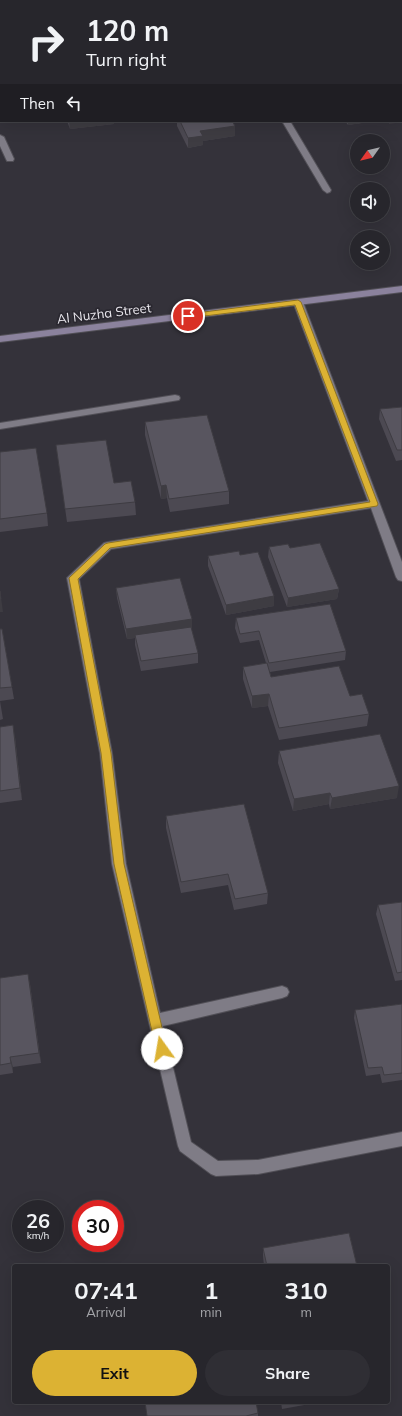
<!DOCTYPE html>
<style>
body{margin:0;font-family:Mulish,sans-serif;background:#2f2e34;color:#f1f3f6;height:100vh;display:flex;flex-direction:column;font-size:15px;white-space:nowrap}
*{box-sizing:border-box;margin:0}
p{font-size:13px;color:#a4a5a9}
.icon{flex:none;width:22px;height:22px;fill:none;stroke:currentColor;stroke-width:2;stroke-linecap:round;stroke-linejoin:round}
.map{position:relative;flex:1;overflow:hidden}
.panel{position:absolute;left:12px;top:1264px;width:378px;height:140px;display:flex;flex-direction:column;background:#27262c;border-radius:4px;box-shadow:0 4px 16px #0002,0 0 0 1px #434348}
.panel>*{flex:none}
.banner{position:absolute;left:0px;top:0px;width:402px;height:122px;box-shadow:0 4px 16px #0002,0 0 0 1px #434348;background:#27262c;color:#f1f3f6;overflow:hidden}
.needle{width:26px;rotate:236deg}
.controls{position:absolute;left:350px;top:134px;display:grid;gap:8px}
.controls a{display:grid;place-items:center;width:40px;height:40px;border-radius:50%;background:#27262c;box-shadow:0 4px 16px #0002,0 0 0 1px #434348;font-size:20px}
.speed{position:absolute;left:12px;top:1200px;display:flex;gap:8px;font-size:20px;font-weight:700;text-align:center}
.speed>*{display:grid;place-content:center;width:52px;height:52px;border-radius:50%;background:#27262c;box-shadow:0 4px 16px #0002,0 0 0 1px #434348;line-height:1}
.speed small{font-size:10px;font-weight:400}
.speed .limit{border:6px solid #d22;background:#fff;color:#111}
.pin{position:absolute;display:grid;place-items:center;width:34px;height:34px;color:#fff;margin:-17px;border:2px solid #fff;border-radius:50%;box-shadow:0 1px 4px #0007}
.me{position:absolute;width:44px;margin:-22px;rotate:347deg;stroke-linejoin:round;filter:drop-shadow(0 0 3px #0008)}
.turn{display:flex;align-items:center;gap:14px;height:84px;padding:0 20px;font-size:18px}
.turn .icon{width:52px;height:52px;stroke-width:2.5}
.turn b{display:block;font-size:28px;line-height:34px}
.then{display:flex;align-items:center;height:38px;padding:0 20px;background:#0003;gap:8px;font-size:15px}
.eta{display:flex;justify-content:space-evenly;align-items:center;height:68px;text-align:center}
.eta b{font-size:24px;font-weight:700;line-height:28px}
.cta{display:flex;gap:8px;margin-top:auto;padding:8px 20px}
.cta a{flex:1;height:46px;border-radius:24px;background:#dcb233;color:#111;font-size:16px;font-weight:700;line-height:46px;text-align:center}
.cta a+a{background:#2f2e34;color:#f1f3f6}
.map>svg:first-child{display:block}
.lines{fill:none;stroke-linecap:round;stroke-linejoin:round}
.street-casing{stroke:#514f56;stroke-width:2}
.secondary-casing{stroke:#514f56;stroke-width:2}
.street{fill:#7f7c86;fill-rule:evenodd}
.secondary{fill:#8b829d;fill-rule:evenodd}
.wall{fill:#4c4952}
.shaded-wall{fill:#3e3c42}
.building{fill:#58555f;stroke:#3e3c42}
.route{fill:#dcb233;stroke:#8f7421}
.labels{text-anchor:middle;stroke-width:3.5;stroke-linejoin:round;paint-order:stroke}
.far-street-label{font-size:13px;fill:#e8e6ec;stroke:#2a2830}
</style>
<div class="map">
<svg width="402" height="1416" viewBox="0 0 402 1416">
<rect width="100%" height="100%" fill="#34323a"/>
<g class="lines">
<g class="street-casing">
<path id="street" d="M262,0H276L261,1Z
M282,121H290L331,190L330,192L327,193L323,190Z
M0,135L4,137L14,159L13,161H7L6,159L0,146Z
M298,299L303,302L402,562V581L398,580L396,577L371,508L111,549L79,579L112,753L126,864L160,1013L282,986L287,988L289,992L287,996L282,998L163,1026L191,1142L218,1161L258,1160L402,1132V1146L258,1174L216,1176L211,1174L180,1151L178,1146L112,864L100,753L67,578L104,543L108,542L368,501L293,302Z
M175,395L179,396L180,398L179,400L0,429V423Z"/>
</g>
<g class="secondary-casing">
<path id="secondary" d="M402,286V292L0,342V336Z"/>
</g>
<use href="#street" class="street"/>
<use href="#secondary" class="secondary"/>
</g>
<path class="wall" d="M93,0H135L93,1Z
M67,121H114V124L70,129Z
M177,121H232L235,126V136L203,141V145L188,148L177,126Z
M345,121H369V122L348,125Z
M402,407V460L396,461L379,419L380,409Z
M145,422L229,491V504L170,512L167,498L161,499L145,435Z
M56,445L135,502L136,515L67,522Z
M0,452L47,513L48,526L0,532Z
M269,547L290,548L339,589L337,599L287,607L268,557Z
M240,555L274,606L226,615L208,566V556Z
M116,588L192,619L191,628L198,653V663L141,671L135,645V638L127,639L117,598Z
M236,618L346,651L345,660L270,672L271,677L350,696L369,714L367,726L279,740L268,706L252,708L243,679V667L266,663L259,640L240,643L235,628Z
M0,629H2L14,699L0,701Z
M0,701L3,719L0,720Z
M0,727L15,737L22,800L0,803Z
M279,751L397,798L330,809L329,804L293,811L278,763Z
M166,816L268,893L267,904L234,910L228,885L181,893L166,828Z
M402,902V980L395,981L376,914L378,905Z
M0,978L30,984L41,1063L13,1067V1073L0,1075Z
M402,1004V1080L382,1083L380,1074L366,1076L354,1018L355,1010Z
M263,1248L357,1266H264L263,1256Z
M281,1402H321L282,1409Z
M258,1413V1416H147Z"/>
<path class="shaded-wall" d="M95,0H117L118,1H95Z
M401,45H402V54H401Z
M401,113H402V122L389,124V121H401Z
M69,121H114V124L70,129Z
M348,121H369V122L348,125Z
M235,126V136L203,141V145L188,148V138L200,131Z
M166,485L167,498L161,499V486Z
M339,589L337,599L287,607L288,598Z
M0,590L3,612H0Z
M274,596V606L226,615V605Z
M192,619V628L135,637V635V638L127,639L126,629Z
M269,694L268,706L252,708V696Z
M13,725L15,737L22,800L20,788Z
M399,786L397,798L330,809L332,798Z
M330,793L329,804L293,811L294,799Z
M28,974L30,984L41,1063L39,1053Z
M10,1057L13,1067V1073L11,1063Z"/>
<path class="building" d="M401,26H402V45H401Z
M401,96L402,98V113H401Z
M180,121H232L235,126L200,131L203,136L188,138Z
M402,407V450H397L380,409Z
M207,415L229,491L169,499L166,485L161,486L145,422Z
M106,440L114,483L131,481L135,502L65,509L56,445Z
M36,448L47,513L0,519V452Z
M320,543L339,589L288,598L269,547L288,544L290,548Z
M239,551L240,555L258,552L274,596L226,605L208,556Z
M180,578L192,619L126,629L116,588Z
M0,591L1,599H0Z
M330,604L346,651L269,663L259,631L240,634L236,618Z
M191,627L198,653L141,661L135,635Z
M0,629H2L12,687L0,688Z
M267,663L271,677L339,666L350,696L362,694L369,714L279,728L269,694L252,696L243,667Z
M13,725L20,788L0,791V727Z
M380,734L399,786L332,798L330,793L294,799L279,751Z
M244,804L268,893L235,899L228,874L181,882L166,816Z
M402,902V972L397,973L378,905Z
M28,974L39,1053L10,1057L11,1063L0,1065V978Z
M402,1004V1073L384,1075L382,1067L368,1068L355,1010Z
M349,1233L357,1266H267L263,1248Z
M145,1402H256L258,1413L246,1416H147Z"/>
<path class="route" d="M298,300L301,302L378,504L377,506L110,548L78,579L111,753L124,864L167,1049L166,1053L162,1054L158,1053L156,1049L114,864L101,753L69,578L105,544L108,543L370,502L295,305L188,318L184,316L188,314Z"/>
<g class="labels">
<g class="far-street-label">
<text transform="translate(104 313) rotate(-7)" y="5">Al Nuzha Street</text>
</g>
</g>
</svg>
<div class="controls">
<a><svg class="needle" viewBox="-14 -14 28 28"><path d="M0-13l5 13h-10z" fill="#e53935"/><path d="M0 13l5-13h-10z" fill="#a4a5a9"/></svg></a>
<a><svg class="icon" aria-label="sound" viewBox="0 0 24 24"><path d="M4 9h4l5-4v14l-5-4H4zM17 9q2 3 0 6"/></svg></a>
<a><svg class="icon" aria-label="layers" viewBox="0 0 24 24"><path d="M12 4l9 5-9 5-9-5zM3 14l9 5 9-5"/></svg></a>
</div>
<div class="speed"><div>26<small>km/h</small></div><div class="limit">30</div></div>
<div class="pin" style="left:188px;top:316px;background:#d93025"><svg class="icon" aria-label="arrive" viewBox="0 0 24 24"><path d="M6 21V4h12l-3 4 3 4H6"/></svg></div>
<svg class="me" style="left:162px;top:1049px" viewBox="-20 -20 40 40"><circle r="19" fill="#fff"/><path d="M0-13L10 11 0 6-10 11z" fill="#dcb233"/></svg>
<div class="banner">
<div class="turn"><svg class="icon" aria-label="right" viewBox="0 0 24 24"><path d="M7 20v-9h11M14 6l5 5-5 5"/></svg><div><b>120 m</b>Turn right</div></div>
<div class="then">Then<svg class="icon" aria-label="left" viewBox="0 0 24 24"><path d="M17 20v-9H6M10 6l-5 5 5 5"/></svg></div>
</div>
<section class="panel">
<div class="eta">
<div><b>07:41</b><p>Arrival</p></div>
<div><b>1</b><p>min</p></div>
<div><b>310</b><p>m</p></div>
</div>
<div class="cta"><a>Exit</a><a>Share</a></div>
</section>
</div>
